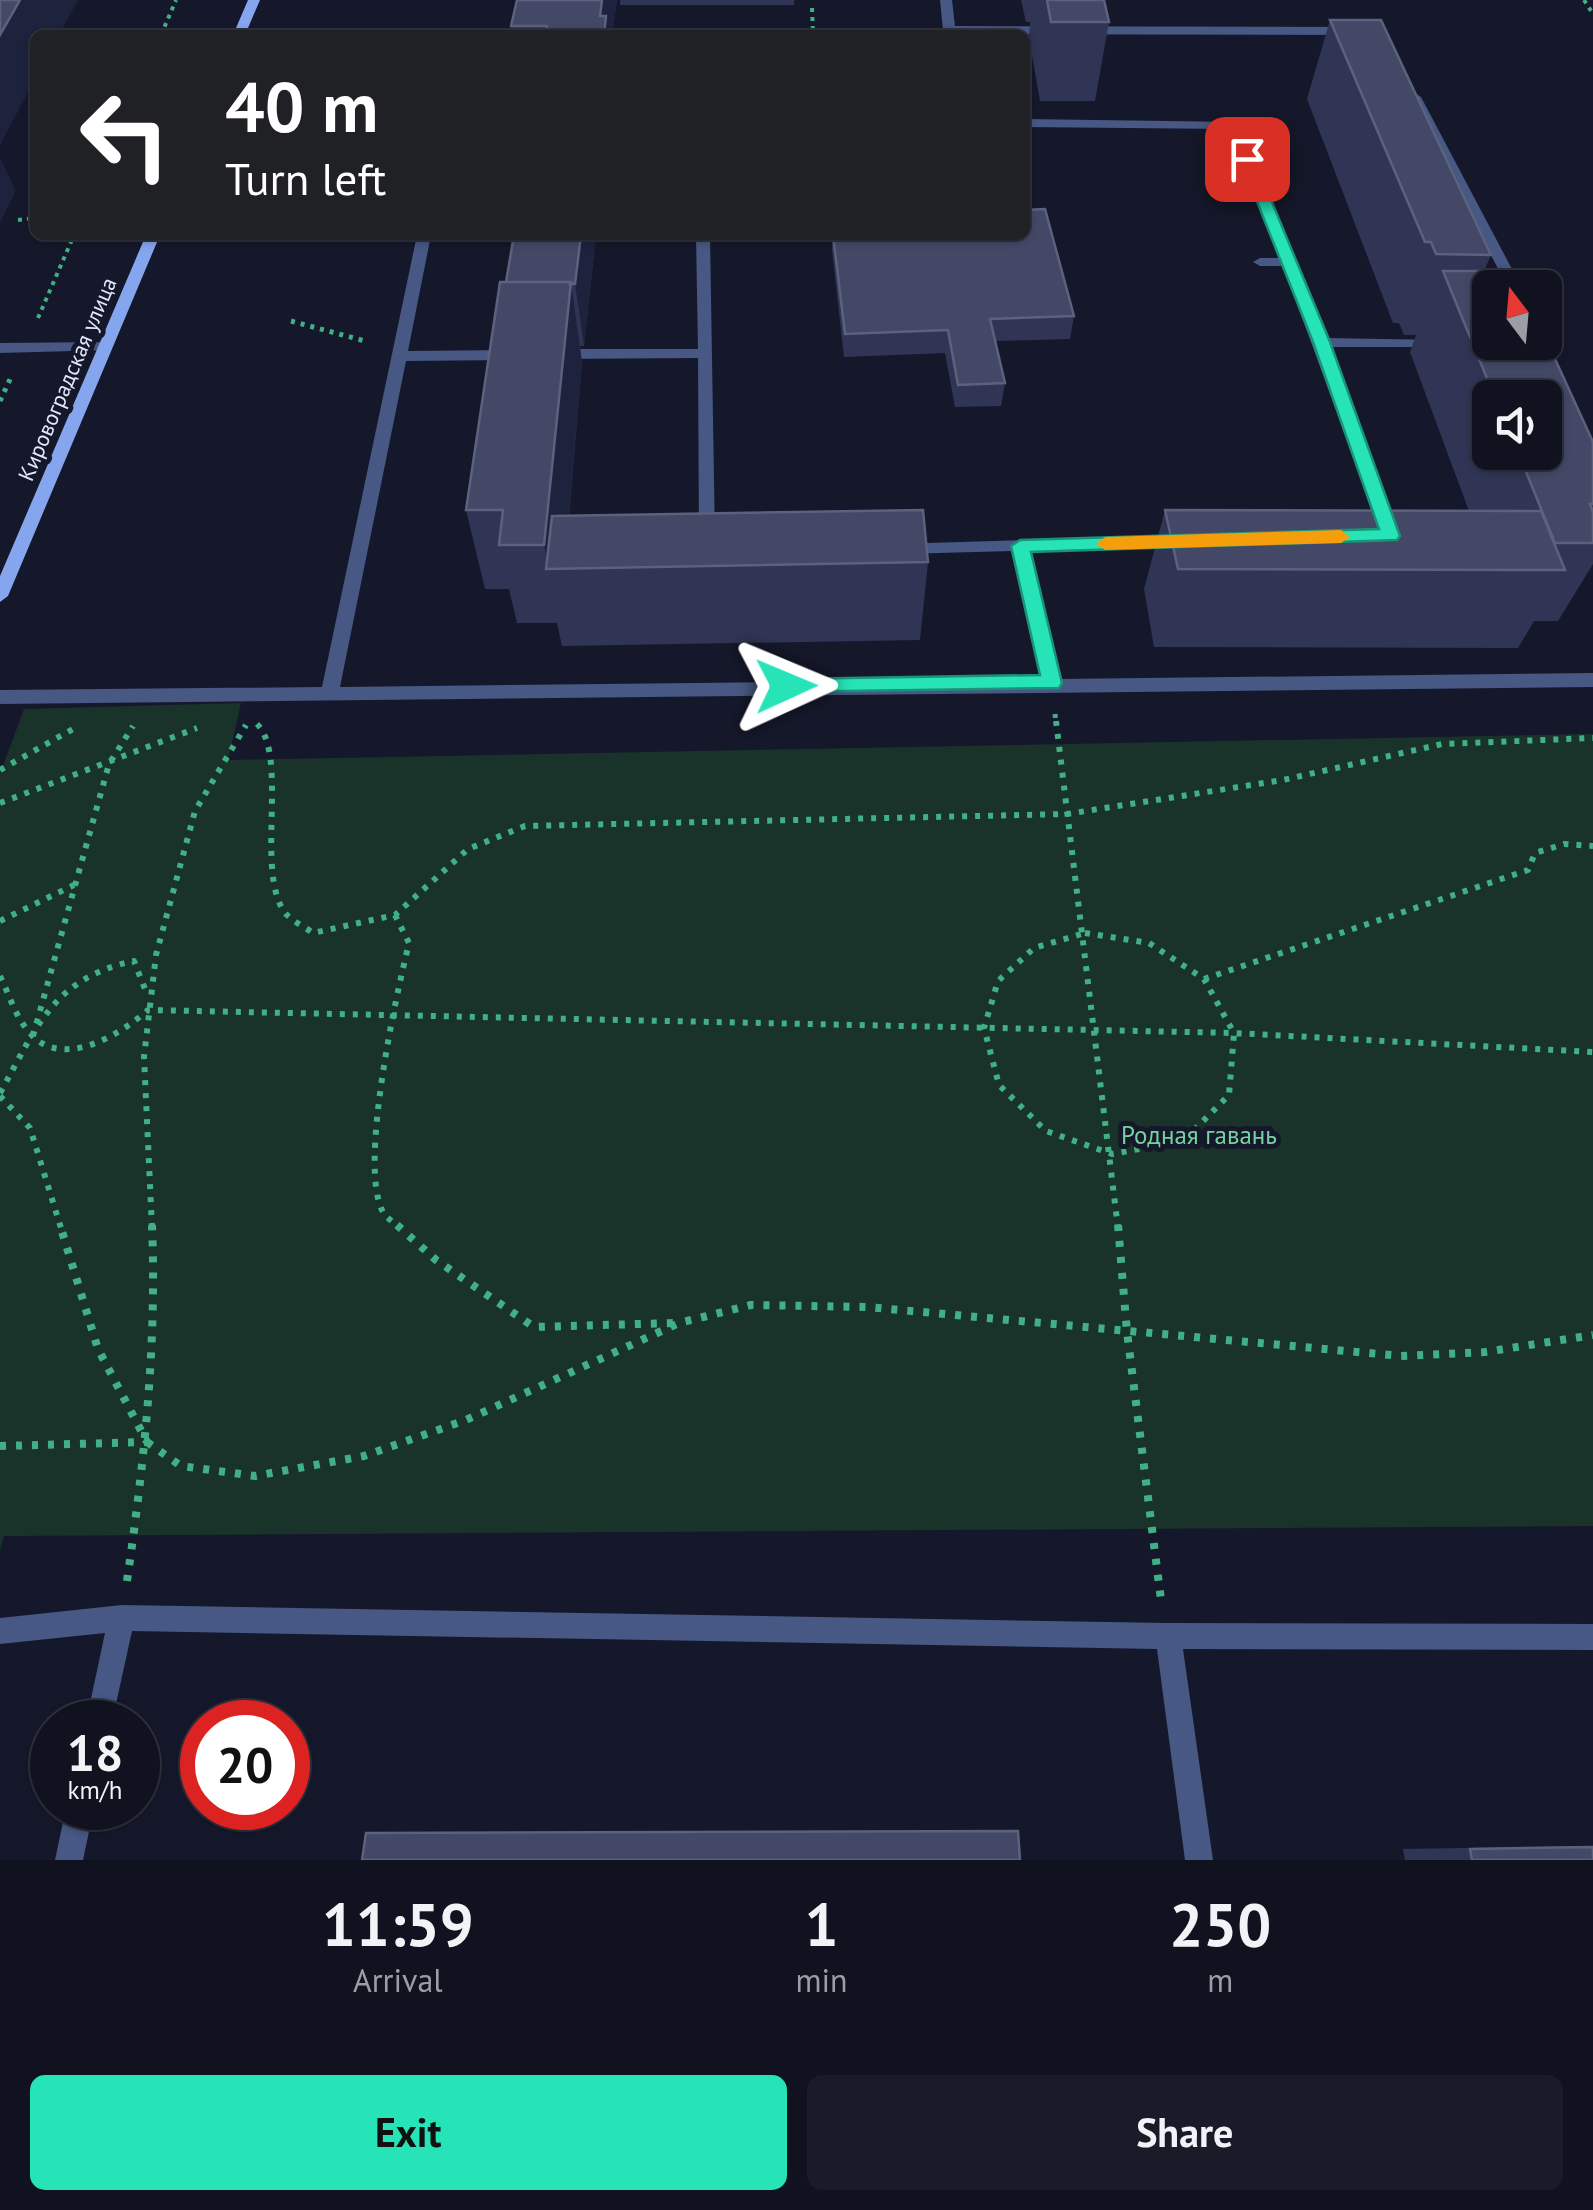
<!DOCTYPE html>
<meta charset="utf-8">
<style>
body{margin:0;font-family:"PT Sans",sans-serif;background:#191b29;color:#f1f3f6;height:100vh;display:flex;flex-direction:column;font-size:38px;white-space:nowrap}
*{box-sizing:border-box;margin:0}
p{font-size:32px;color:#9c9ea5}
.icon{flex:none;width:55px;height:55px;fill:none;stroke:currentColor;stroke-width:2;stroke-linecap:round;stroke-linejoin:round}
.map{position:relative;height:1860px;overflow:hidden}
.panel{display:flex;flex-direction:column;background:#101220;flex:1}
.panel>*{flex:none}
.hud{position:absolute;left:30px;top:30px;width:1000px;height:210px;border-radius:15px;box-shadow:0 2px 8px #0004,0 0 0 2px #30323e;background:#202124;color:#fff;overflow:hidden}
.needle{width:65px;rotate:344deg}
.controls{position:absolute;left:1472px;top:270px;display:grid;gap:20px}
.controls a{display:grid;place-items:center;width:90px;height:90px;border-radius:15px;background:#101220;box-shadow:0 2px 8px #0004,0 0 0 2px #30323e;font-size:50px}
.speed{position:absolute;left:30px;top:1700px;display:flex;gap:20px;font-size:50px;font-weight:700;text-align:center}
.speed>*{display:grid;place-content:center;width:130px;height:130px;border-radius:50%;background:#101220;box-shadow:0 2px 8px #0004,0 0 0 2px #30323e;line-height:1}
.speed small{font-size:25px;font-weight:400}
.speed .limit{border:15px solid #d22;background:#fff;color:#111}
.pin{position:absolute;display:grid;place-items:center;width:85px;height:85px;color:#fff;margin:-42px;border-radius:20px;box-shadow:0 5px 15px #0006}
.me{position:absolute;width:110px;margin:-55px;rotate:89deg;stroke-linejoin:round;filter:drop-shadow(0 0 8px #0008)}
.turn{display:flex;align-items:center;gap:35px;height:210px;padding:0 30px;font-size:45px}
.turn .icon{width:130px;height:130px;stroke-width:2.5}
.turn b{display:block;font-size:70px;line-height:85px}
.eta{display:flex;justify-content:space-evenly;align-items:center;height:170px;text-align:center}
.eta b{font-size:60px;font-weight:800;line-height:70px}
.button{display:flex;gap:20px;margin-top:auto;padding:20px 30px}
.button a{flex:1;height:115px;border-radius:15px;background:#26e3b8;color:#111;font-size:40px;font-weight:800;line-height:115px;text-align:center}
.button a+a{background:#191b29;color:#f1f3f6}
.map>svg:first-child{display:block}
.green{fill:#19332a}
.lines{fill:none;stroke-linecap:round;stroke-linejoin:round}
.path-far3{stroke:#41b085;stroke-width:4;stroke-dasharray:4 5;stroke-linecap:butt}
.path-far2{stroke:#41b085;stroke-width:5;stroke-dasharray:4 6;stroke-linecap:butt}
.path-far1{stroke:#41b085;stroke-width:6;stroke-dasharray:5 8;stroke-linecap:butt}
.path{stroke:#41b085;stroke-width:8;stroke-dasharray:6 10;stroke-linecap:butt}
.lane{fill:#465883;fill-rule:evenodd}
.secondary{fill:#85a5ef;fill-rule:evenodd}
.wall{fill:#303555;fill-rule:evenodd}
.shaded-wall{fill:#1d223d}
.building{fill:#434867;stroke:#5c617e;stroke-width:2.5}
.route{fill:#26e3b8;stroke:#199478;stroke-width:2.5}
.slow{fill:#f59e0b}
.labels{text-anchor:middle;stroke-width:10;stroke-linejoin:round;paint-order:stroke}
.far-street-label{font-size:22px;fill:#e2e7fb;stroke:#15182a}
.park-label{font-size:25px;fill:#75d49d;stroke:#15182a}
</style>
<div class="map">
<svg width="1593" height="1860" viewBox="0 0 1593 1860">
<rect width="100%" height="100%" fill="#15182a"/>
<path class="green" d="M241,703L228,760L1593,734V1526L4,1536L0,1551V774L24,709Z"/>
<g class="lines">
<path class="path-far3" d="M1584,0L1593,14
M812,8L813,35
M161,35L176,0
M18,220L35,218
M38,318L74,235"/>
<path class="path-far2" d="M291,321L365,341
M0,401L12,375
M1055,714L1056,723"/>
<path class="path-far1" d="M1056,721L1118,1228
M257,724C290,757 253,877 287,915C294,922 305,927 313,933L395,915L468,849L525,826L1067,814L1283,780L1442,744L1593,738
M0,770L73,729
M0,803L197,728
M395,915L409,943C396,996 358,1167 383,1212C386,1218 395,1223 400,1228
M0,921L74,885
M1085,933L1149,943L1204,979L1234,1033L1229,1095L1183,1141L1112,1154L1046,1131L999,1085L984,1028L998,981L1034,948Z
M0,976C9,994 15,1016 29,1032C61,1071 120,1035 148,1010L1234,1033L1593,1052
M1204,979L1528,870L1535,853L1564,844L1593,846
M33,1036L109,764L133,726
M0,1093C37,1027 53,978 134,961L147,994
M0,1096L30,1128L61,1228
M152,1228L144,1057L156,955L195,811L246,725"/>
<path class="path" d="M397,1225L436,1260L534,1327L673,1323
M1118,1225L1127,1332L1161,1600
M147,1442L181,1466L255,1476L364,1456L466,1420L679,1323L751,1305L868,1307L1401,1356L1485,1352L1593,1335
M0,1446L147,1442L98,1349L60,1225
M127,1581C144,1463 157,1345 152,1225"/>
<path class="lane" d="M940,0H952L955,26L1351,27L1357,31L1351,35L949,34L943,30Z
M1415,93L1421,97L1522,288H1508L1409,97Z
M1025,119L1237,122L1326,338L1442,340V346L1437,347H1330L1398,535L1396,539H1384L1382,535L1283,266H1260L1253,262L1260,258H1280L1228,129L1025,127Z
M417,235H431L408,351L514,350L521,355L514,360L406,361L340,687L1041,679L1013,551L901,554L893,548L895,544L1182,535L1190,541L1188,545L1029,550L1059,679L1593,673V687L0,704V690L322,687Z
M696,235H710L715,541L707,547L699,541L698,358L553,359L546,354L553,349H698Z
M104,342L111,347L109,350L0,353V343Z
M122,1605L1168,1623L1593,1624V1650L1183,1649L1213,1860H1185L1157,1649L132,1631L112,1722H86L105,1633L0,1644V1618Z
M66,1808H94L83,1860H55Z"/>
<path class="secondary" d="M248,0H260L245,35H233Z
M146,235H160L8,596L0,602V576Z"/>
</g>
<path class="wall" d="M517,0H617L612,35H512L511,26Z
M620,0H794V5H620Z
M1021,0H1104L1109,22L1095,101H1040L1029,38L1030,22H1026Z
M1330,20L1491,255L1484,271L1504,282L1593,442V564L1558,621H1534L1518,648L1154,647L1144,589L1165,510L1469,511L1410,352L1416,335H1404L1399,323H1393L1307,99ZM1490,398H1545V452H1490Z
M596,235L584,346H580L582,363L569,516L928,562L920,640L562,646L557,623H517L509,589H485L466,510L506,282Z
M832,235H1025L1074,316L1070,339L995,341L1005,383L1001,406L955,407L945,353L844,357L832,250Z
M1593,1846V1860H1405L1403,1849Z"/>
<path class="shaded-wall" d="M20,0H78L59,35H35V79L0,145V35Z
M602,0H617L612,35H602L600,16Z
M0,158L16,191L0,223Z
M581,235H596L584,346L575,284Z
M571,282L582,363L564,568L549,569L544,545Z"/>
<path class="building" d="M0,0H20L0,35Z
M517,0H602L600,16H606L604,35H546L547,26H511Z
M1047,0H1104L1109,22H1051Z
M1330,20H1381L1491,255L1436,254L1431,242H1425Z
M1045,209L1074,316L990,319L1005,383L958,385L948,330L845,334L833,235H1025V210Z
M514,235H581L575,284H570L571,282H506Z
M1443,271H1499L1504,282H1520L1522,288H1490V342H1545V337L1593,442V504H1590L1593,512V543H1555L1518,452H1545V398H1495Z
M500,282H571L544,545H499L503,510H466Z
M923,510L928,562L546,569L552,516Z
M1165,510L1541,511L1565,570L1178,569Z
M1018,1831L1020,1860H362L366,1833Z
M1593,1847V1860H1472L1470,1849Z"/>
<path class="route" d="M1247,155L1254,159L1330,342L1400,536L1397,540L1031,552L1062,683L1059,688L779,692V681L786,679L1040,675L1011,546L1020,540L1379,529L1313,342L1240,159Z"/>
<path class="slow" d="M1341,530L1350,537L1341,543L1105,550L1096,544L1105,537Z"/>
<g class="labels">
<g class="far-street-label">
<text transform="translate(67 379) rotate(-67)" y="8">Кировоградская улица</text>
</g>
<g class="park-label">
<text x="1199" y="1144">Родная гавань</text>
</g>
</g>
</svg>
<div class="controls">
<a><svg class="needle" viewBox="-14 -14 28 28"><path d="M0-13l5 13h-10z" fill="#e53935"/><path d="M0 13l5-13h-10z" fill="#9c9ea5"/></svg></a>
<a><svg class="icon" aria-label="sound" viewBox="0 0 24 24"><path d="M4 9h4l5-4v14l-5-4H4zM17 9q2 3 0 6"/></svg></a>
</div>
<div class="speed"><div>18<small>km/h</small></div><div class="limit">20</div></div>
<div class="pin" style="left:1247px;top:159px;background:#d93025"><svg class="icon" aria-label="arrive" viewBox="0 0 24 24"><path d="M6 21V4h12l-3 4 3 4H6"/></svg></div>
<svg class="me" style="left:786px;top:686px" viewBox="-20 -20 40 40"><path d="M0-17L14 15 0 8-14 15z" fill="#26e3b8" stroke="#fff" stroke-width="4"/></svg>
<div class="hud">
<div class="turn"><svg class="icon" aria-label="left" viewBox="0 0 24 24"><path d="M17 20v-9H6M10 6l-5 5 5 5"/></svg><div><b>40 m</b>Turn left</div></div>
</div>
</div>
<section class="panel">
<div class="eta">
<div><b>11:59</b><p>Arrival</p></div>
<div><b>1</b><p>min</p></div>
<div><b>250</b><p>m</p></div>
</div>
<div class="button"><a>Exit</a><a>Share</a></div>
</section>
